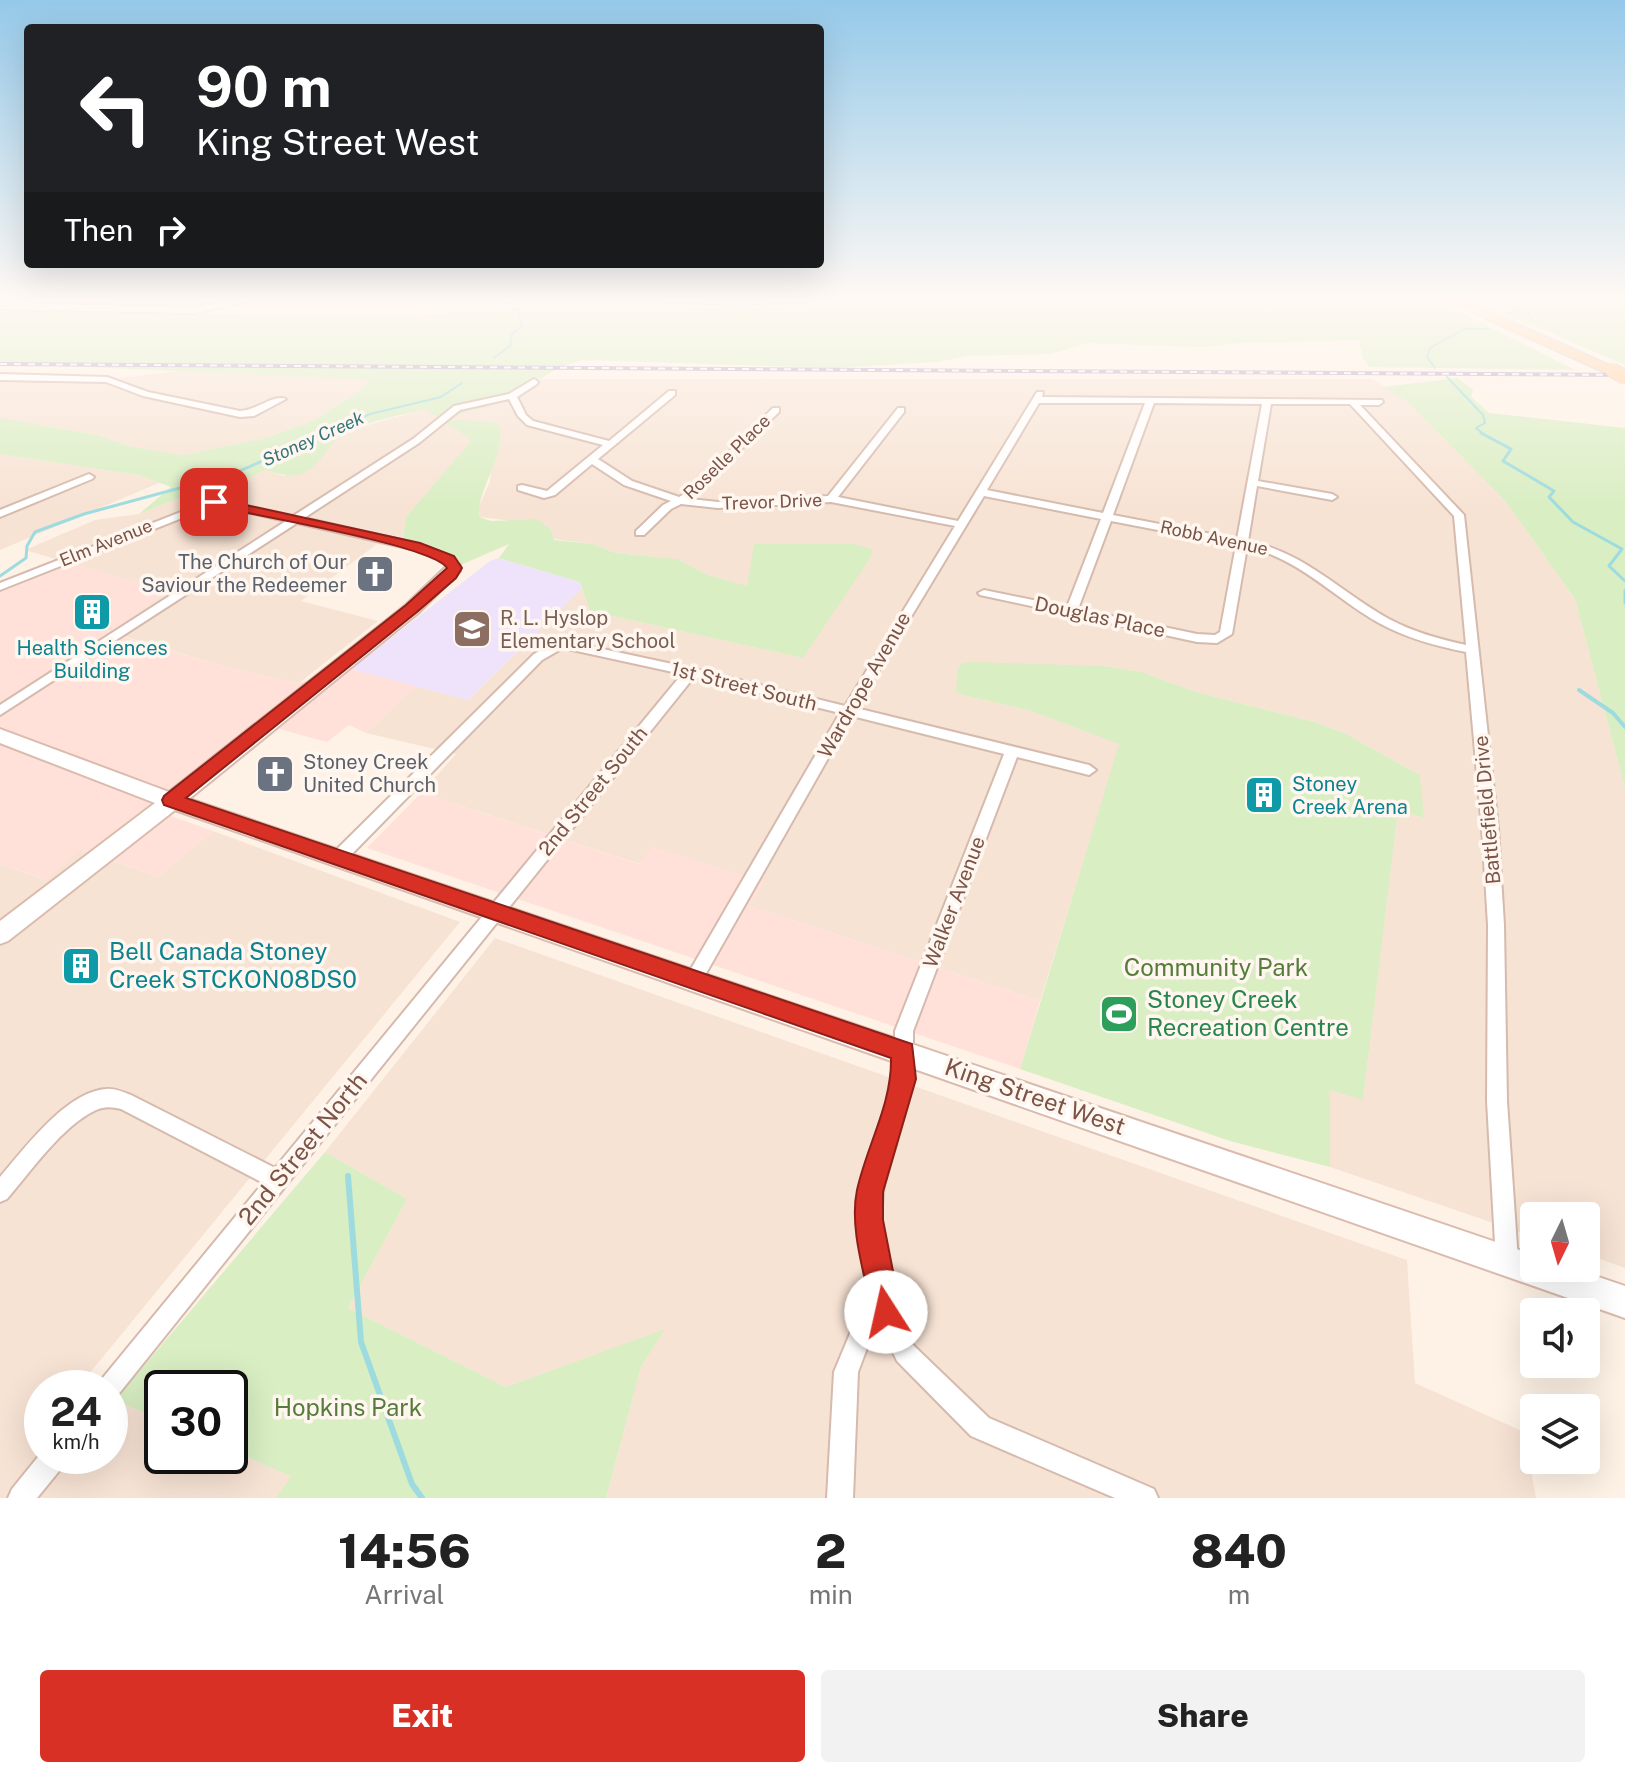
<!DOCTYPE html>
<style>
body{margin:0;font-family:"Public Sans",sans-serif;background:#f2f2f2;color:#222;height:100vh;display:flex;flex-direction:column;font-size:30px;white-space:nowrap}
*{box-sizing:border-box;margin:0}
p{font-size:26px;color:#767676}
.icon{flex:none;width:44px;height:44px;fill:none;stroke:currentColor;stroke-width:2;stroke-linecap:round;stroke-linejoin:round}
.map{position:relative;height:1498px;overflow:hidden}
.details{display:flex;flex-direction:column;background:#fff;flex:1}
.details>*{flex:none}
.top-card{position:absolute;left:24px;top:24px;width:800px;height:244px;border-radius:8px;box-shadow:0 8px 32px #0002;background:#202124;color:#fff;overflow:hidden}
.needle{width:52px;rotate:185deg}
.buttons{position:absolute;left:1520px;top:1202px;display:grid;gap:16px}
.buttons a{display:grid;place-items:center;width:80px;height:80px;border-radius:8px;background:#fff;box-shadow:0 8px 32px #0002;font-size:40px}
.speed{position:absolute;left:24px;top:1370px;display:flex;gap:16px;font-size:40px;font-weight:700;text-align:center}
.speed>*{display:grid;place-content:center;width:104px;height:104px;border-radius:50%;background:#fff;box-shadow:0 8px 32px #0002;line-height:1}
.speed small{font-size:20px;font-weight:400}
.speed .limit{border:4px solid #111;border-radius:12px;background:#fff;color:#111}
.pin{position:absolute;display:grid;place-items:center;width:68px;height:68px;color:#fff;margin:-34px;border-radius:16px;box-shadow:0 4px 12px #0006}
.me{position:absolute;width:88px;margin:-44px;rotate:350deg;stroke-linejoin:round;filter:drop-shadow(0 0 6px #0008)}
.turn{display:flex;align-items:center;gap:28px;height:168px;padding:0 40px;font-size:36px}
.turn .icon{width:104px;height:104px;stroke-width:2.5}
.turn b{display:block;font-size:56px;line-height:68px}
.then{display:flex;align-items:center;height:76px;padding:0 40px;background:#0003;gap:16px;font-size:30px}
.eta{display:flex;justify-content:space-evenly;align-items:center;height:136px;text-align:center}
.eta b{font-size:48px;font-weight:800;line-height:56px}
.action{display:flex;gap:16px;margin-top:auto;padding:16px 40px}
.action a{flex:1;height:92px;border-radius:8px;background:#d93025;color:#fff;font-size:32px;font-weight:800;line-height:92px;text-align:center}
.action a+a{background:#f2f2f2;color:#222}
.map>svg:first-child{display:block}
.residential{fill:#f7e3d4}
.commercial{fill:#ffe1da}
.education{fill:#efe3fb}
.green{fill:#d9eec3}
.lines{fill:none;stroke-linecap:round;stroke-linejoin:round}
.stream-far3{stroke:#9ddbde;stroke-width:2}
.stream-far2{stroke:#9ddbde;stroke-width:3}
.stream-far1{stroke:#9ddbde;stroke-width:4}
.stream{stroke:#9ddbde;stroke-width:6}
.street-casing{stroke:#d5baad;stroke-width:4}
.secondary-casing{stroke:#dabbad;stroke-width:4}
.primary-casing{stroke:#dacfcb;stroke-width:4}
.street{fill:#fff;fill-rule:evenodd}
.secondary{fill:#fff;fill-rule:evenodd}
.primary{fill:#ffcf9d;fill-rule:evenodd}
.rail-casing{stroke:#b3a2ca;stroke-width:4}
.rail{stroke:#fff7ef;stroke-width:2;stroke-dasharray:7;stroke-linecap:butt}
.primary-bridge-casing{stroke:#dacfcb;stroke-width:16;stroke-linecap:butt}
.primary-bridge{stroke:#ffcf9d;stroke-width:14}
.route{fill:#d93025;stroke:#8d1f18;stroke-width:2}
.labels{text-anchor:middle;stroke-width:7;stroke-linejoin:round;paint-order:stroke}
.far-water-label{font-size:18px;font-style:italic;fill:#36767a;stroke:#fff7ef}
.far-street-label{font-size:18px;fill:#7b5447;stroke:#fff7ef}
.worship-label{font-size:20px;fill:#5b616d;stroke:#fff7ef;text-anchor:end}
.street-label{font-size:20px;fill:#7b5447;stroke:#fff7ef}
.education-label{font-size:20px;fill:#785e54;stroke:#fff7ef;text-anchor:start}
.culture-label{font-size:20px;fill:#0d838f;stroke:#fff7ef}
.near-culture-label{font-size:24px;fill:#0d838f;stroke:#fff7ef;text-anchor:start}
.near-park-label{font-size:24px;fill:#567c3c;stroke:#fff7ef}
.near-leisure-label{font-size:24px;fill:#27864d;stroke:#fff7ef;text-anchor:start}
.near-street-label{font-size:24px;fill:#7b5447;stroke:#fff7ef}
</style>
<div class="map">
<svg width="1625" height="1498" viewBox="0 0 1625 1498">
<rect width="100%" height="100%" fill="#fef2e6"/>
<path class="residential" d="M186,370L371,379L358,392L316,419L269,437L183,455L128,446L98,435L0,418V380L81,383Z
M540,379H1372L1409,403L1506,502L1575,599L1625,788V1268L1586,1254V1216H1534V1237L1330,1167V1089L1363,1099L1398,809L1423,818L1420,775L1346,734L1315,722L1196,692L1142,672L1104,666L962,663L963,695L1031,711L1120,744L1040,1001L749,906L763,882L640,864L421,793L456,754L366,733L416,686L468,700L582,588L590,611L803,658L754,544L748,587L708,575L677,559L615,553L593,544L554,539L512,521L479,517L478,508L490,482L493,422L451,421L460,412L493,405Z
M425,409L473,440L406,517L402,548L377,544L301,601L378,621L299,683L236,670L123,636L153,617L136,612L168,592L25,550L95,520L139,514L182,497L224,491L265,470L284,476L350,430Z
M0,454L138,475L159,483L0,550Z
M213,831L460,922L84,1380L96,1388H42V1456H110V1397L162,1420V1456H230V1450L292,1476L276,1498H0V864L46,880L80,849L158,877Z
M495,938L1407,1260L1415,1383L1524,1432L1536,1498H606L641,1367L664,1330L506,1387L348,1308L407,1199L325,1152Z"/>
<path class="commercial" d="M56,559L169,592L137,611L154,617L124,637L236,670L299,683L351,669L416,686L366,733L349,725L327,742L279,729L171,816L213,831L158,877L81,849L47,880L0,864V583Z
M421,793L639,864L652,847L764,882L749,906L1040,1001L1020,1069L367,848Z"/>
<path class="education" d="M499,558L580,582L582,588L468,700L351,669L490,561Z"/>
<path class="green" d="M396,298H657L756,304L824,298H1398L1450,307L1575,370L1369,367L1363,358L1359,340L1239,343L1203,347L1088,343L1051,354L968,356L936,362L832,368L586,360C552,364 525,393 493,405C477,411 464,408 452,420L493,422L500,427C504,460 476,492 479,517L491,521L537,519L551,530L554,540L593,544L615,553L677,559L708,575L747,586L754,544H853L873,549L869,560L803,658L590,611L580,582L499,558L509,544L463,564L402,548L406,517L472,440L425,409C402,415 375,420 353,429C314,446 325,490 265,470L224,491L182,497L139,514L171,487L138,475L0,454V418L98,435L128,446L183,455L269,437L316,419L358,392L370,380L0,363V307L274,316L450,315L449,310Z
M1458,298H1625V365L1547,331Z
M1458,378L1473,390L1471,397L1489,413L1625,428V788L1575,599L1506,502L1409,403L1383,387Z
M972,662L1104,666L1142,672L1196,692L1315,722L1346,734L1420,775L1424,818L1398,810L1363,1100L1330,1090V1167L1230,1141L1020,1069L1119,744L1031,711L963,695L956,691L958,669L962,663Z
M325,1152L407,1199L348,1308L506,1387L665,1329L641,1367L606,1498H276L291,1476L230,1450V1388H162V1420L115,1400Z"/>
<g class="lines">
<path class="stream-far3" d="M1481,298L1529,314L1532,319
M494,358L510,346L512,334L522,326L518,311L496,298
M1435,368L1427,357L1430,348L1464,329H1488
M1447,377L1483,415L1485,423L1476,428L1485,435
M322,435L370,414L441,397L462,383"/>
<path class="stream-far2" d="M1481,433L1511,449L1503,461L1554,491L1549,497L1573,522L1622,549L1609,566L1625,581
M0,576L26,558L27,546L35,532L84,514L235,473L326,433
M1625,590V603"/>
<path class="stream-far1" d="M1579,690L1613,713L1625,727"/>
<path class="stream" d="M348,1176L361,1342L412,1484L422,1498"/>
<g class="street-casing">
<path id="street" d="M0,374L107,377L148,392L240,411C256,411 273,394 286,399L254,416L240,417L143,396L106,382L0,380Z
M534,379L538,382L537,384L517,397L526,415L533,421L609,441L669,391H675V395L598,459L632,481L679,497L688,492L773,408H779V412L690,499L718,502L828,496L898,408H904V412L838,497L958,521L1037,392H1043L1042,397L1382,400L1383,402L1379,405H1360L1464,515L1498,828L1504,925L1507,1101L1518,1261L1515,1269L1507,1272L1499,1269L1496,1261L1487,1101L1488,925L1482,828L1466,652C1436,646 1406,638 1379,623C1334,598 1299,558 1247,547L1232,634L1217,643L1197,642L980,595L978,593L984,590L1067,607L1101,519L984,496L856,708L1089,765L1096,770L1089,775L1017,757L913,1031V1079L885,1166L881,1220L897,1310L913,1345L989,1418L1154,1489L1158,1498H1115L971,1436L897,1361L882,1330L870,1340L858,1372L853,1498H827L834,1372L854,1324L874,1307L859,1220L865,1166L895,1079V1031L1004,754L852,716L700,984L694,986L688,984L685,979L688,974L840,713L694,677L117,1396L110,1399V1388H97L101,1380L263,1183L121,1109C112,1107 105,1106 96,1110C63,1125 31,1171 7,1199L0,1202V1177C25,1148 66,1092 106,1089C114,1088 123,1092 131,1095L275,1168L682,674L563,648L542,660L344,862H332L330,858L332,854L534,654L561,640L691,668L845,706L955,526L831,502L718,508L681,504L671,509L644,535H636V531L663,505L671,501L624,485L592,464L555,495L544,498L518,490V486L522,485L547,491L603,445L527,425L518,416L509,399L460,410L419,443L304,518L419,544L453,557L460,568L458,570H450L445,561L412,549L297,523L0,715V705L286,521L215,505L0,590V583L214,499L293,516L413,439L454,406L509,394ZM1039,403H1145L1103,513L987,490ZM1154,403L1262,404L1237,539L1113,515ZM1271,404H1350L1454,516L1466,645C1439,639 1413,632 1389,619C1340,592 1304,552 1248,541L1257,486L1332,500L1337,497L1332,494L1258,481ZM1111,521L1236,545L1220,632L1215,635L1197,634L1078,609Z
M89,474L94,477L92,479L0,517V510Z
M42,1452V1456H67L64,1465L37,1498H8L12,1489Z"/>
</g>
<g class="secondary-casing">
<path id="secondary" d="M242,298H265L194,313L0,309V303L194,307Z
M658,298H818L813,301L735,305L663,301Z
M454,563L460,565V571L418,613L189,799L1534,1255V1268H1572L1625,1286V1318L175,810L8,941L0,944V921L155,803L0,743V729L169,792L406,605L448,565Z"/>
</g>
<g class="primary-casing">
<path id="primary" d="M1441,298H1458L1619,370L1607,373Z"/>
</g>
<use href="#street" class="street"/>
<use href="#secondary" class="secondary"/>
<use href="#primary" class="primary"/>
<g class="rail-casing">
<path id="rail" d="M0,364L1625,375"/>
</g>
<use href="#rail" class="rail"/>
<g class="primary-bridge-casing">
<path id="primary-bridge" d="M1612,370L1625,377"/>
</g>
<use href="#primary-bridge" class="primary-bridge"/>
</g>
<linearGradient id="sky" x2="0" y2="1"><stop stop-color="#95c9e9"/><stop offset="0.59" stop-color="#fff9f4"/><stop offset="1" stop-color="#fff9f4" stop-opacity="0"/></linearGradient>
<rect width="1625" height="508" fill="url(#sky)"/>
<path class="route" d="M214,498L420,543L454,556L462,568L456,578L417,612L186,798L912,1044L916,1079L883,1192V1220L901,1312L897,1323L886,1327L876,1323L872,1312C865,1275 849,1228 857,1190C867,1145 892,1104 891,1058L164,805L162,800L164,796L406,605L447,568C433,545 246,514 209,505V499Z"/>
<defs>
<g id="church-square" transform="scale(2)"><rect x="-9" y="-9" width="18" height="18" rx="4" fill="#6b7280" stroke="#fff7ef"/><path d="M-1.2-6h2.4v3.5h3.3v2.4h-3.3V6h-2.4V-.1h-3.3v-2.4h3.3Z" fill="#fff"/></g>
<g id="building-square" transform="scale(2)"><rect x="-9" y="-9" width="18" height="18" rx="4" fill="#0f9aa8" stroke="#fff7ef"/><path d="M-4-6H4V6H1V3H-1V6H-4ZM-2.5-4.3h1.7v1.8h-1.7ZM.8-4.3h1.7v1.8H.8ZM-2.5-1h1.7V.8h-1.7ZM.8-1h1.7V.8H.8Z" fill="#fff"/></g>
<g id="school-square" transform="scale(2)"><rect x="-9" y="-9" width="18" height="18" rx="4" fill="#8d6e63" stroke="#fff7ef"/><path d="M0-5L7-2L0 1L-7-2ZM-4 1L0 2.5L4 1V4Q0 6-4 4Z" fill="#fff"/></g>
<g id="stadium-square" transform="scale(2)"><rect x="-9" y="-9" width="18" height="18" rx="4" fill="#2e9e5b" stroke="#fff7ef"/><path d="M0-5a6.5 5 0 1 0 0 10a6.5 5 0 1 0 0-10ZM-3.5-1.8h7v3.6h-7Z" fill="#fff"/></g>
</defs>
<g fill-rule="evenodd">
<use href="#church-square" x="375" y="574"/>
<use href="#building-square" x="92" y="612"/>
<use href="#school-square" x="472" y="629"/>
<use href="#church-square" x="275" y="774"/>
<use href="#building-square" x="1264" y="795"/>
<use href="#building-square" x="81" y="966"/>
<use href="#stadium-square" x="1119" y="1014"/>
</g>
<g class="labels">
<g class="far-water-label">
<text transform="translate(313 439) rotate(-24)" y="6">Stoney Creek</text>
</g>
<g class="far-street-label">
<text transform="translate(727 457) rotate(-44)" y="6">Roselle Place</text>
<text transform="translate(772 502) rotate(-2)" y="6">Trevor Drive</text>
<text transform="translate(1214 538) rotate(12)" y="6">Robb Avenue</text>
<text transform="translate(106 543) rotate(-22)" y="6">Elm Avenue</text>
</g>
<g class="worship-label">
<text x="347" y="569">The Church of Our<tspan x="347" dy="23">Saviour the Redeemer</tspan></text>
<text x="303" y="769" text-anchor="start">Stoney Creek<tspan x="303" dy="23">United Church</tspan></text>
</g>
<g class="street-label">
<text transform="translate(1100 617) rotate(12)" y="7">Douglas Place</text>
<text transform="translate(864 685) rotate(-60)" y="7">Wardrope Avenue</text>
<text transform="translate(744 686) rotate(14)" y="7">1st Street South</text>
<text transform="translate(593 791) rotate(-51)" y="7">2nd Street South</text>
<text transform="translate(1487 810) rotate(-95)" y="7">Battlefield Drive</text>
<text transform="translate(954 902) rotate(-69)" y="7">Walker Avenue</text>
</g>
<g class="education-label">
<text x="500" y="625">R. L. Hyslop<tspan x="500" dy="23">Elementary School</tspan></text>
</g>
<g class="culture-label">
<text x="92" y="655">Health Sciences<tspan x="92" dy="23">Building</tspan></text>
<text x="1292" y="791" text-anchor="start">Stoney<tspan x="1292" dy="23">Creek Arena</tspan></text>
</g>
<g class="near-culture-label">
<text x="109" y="960">Bell Canada Stoney<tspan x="109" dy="28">Creek STCKON08DS0</tspan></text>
</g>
<g class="near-park-label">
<text x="1216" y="976">Community Park</text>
<text x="348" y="1416">Hopkins Park</text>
</g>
<g class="near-leisure-label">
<text x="1147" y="1008">Stoney Creek<tspan x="1147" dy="28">Recreation Centre</tspan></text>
</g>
<g class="near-street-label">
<text transform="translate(1035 1097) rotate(19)" y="8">King Street West</text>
<text transform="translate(303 1149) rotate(-51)" y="8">2nd Street North</text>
</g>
</g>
</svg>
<div class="buttons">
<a><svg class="needle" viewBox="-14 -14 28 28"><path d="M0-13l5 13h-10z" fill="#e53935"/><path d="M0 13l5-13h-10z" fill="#767676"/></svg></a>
<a><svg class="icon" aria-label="sound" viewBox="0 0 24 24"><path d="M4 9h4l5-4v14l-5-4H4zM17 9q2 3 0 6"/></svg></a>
<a><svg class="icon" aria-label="layers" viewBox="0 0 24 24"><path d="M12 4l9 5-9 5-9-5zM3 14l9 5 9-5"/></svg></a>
</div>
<div class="speed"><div>24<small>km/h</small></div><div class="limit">30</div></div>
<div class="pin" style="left:214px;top:502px;background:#d93025"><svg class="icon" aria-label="arrive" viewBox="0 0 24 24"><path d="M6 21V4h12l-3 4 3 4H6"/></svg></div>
<svg class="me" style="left:886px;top:1312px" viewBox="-20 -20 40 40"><circle r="19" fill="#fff"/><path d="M0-13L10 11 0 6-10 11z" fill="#d93025"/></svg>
<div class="top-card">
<div class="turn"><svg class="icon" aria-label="left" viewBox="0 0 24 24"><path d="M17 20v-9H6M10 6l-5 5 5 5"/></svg><div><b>90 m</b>King Street West</div></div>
<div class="then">Then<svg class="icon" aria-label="right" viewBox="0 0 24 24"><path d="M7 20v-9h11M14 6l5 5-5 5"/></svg></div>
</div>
</div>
<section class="details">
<div class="eta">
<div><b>14:56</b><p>Arrival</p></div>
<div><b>2</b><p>min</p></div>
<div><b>840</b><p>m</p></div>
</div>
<div class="action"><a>Exit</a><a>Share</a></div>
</section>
